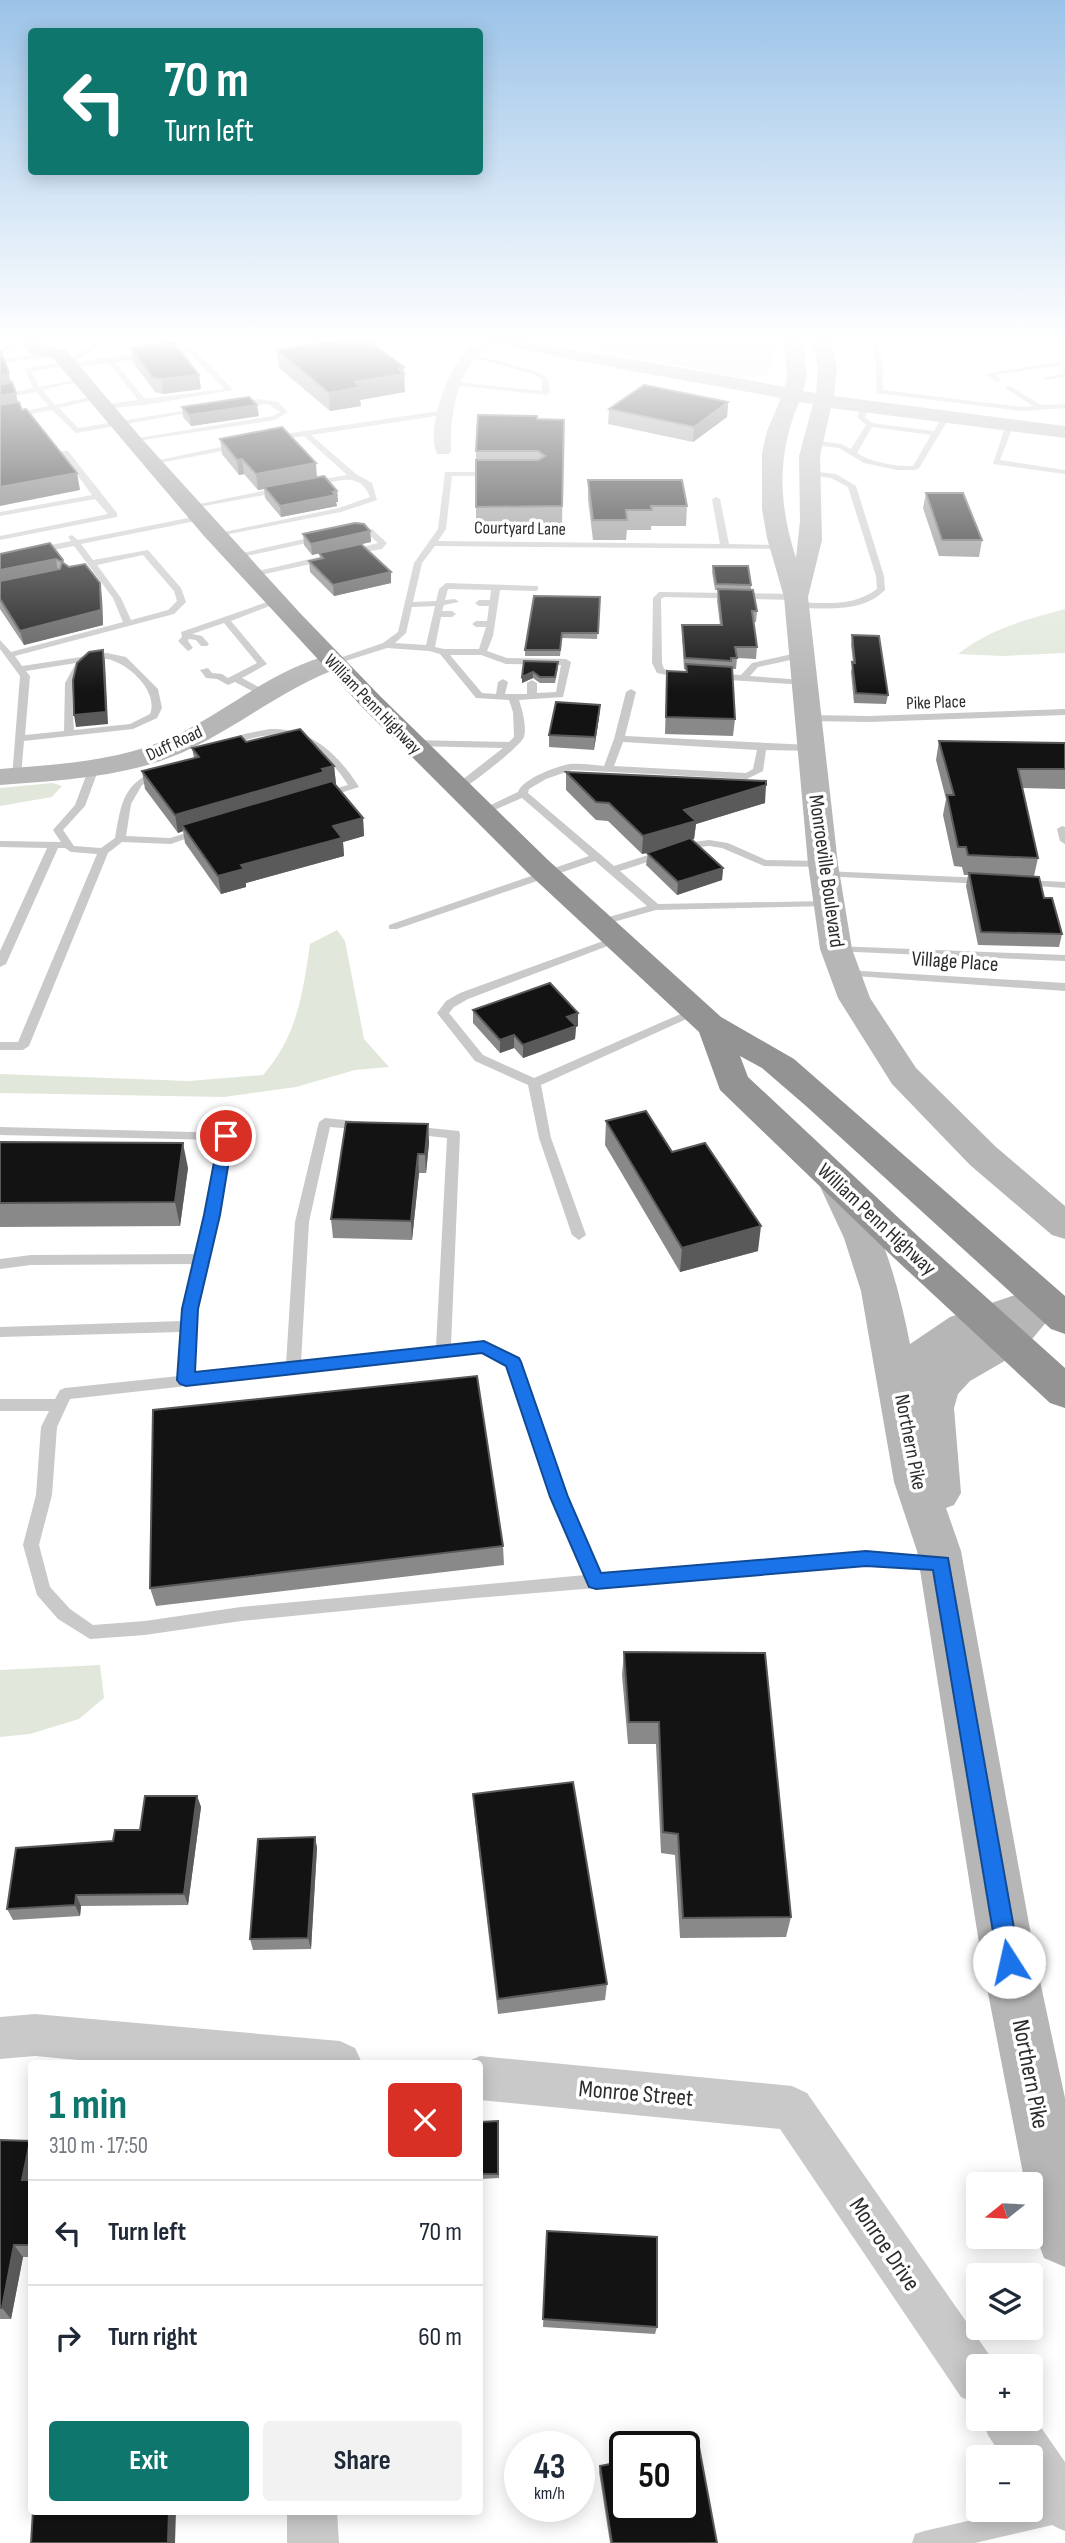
<!DOCTYPE html>
<meta charset="utf-8">
<style>
body{margin:0;font-family:"Sofia Sans Condensed",sans-serif;background:#f2f2f3;color:#1f2937;height:100vh;display:flex;flex-direction:column;font-size:26px;white-space:nowrap}
*{box-sizing:border-box;margin:0}
p{font-size:23px;color:#747a83}
.icon{flex:none;width:38px;height:38px;fill:none;stroke:currentColor;stroke-width:2;stroke-linecap:round;stroke-linejoin:round}
.map{position:relative;flex:1;overflow:hidden}
.drawer{position:absolute;left:28px;top:2060px;width:455px;height:455px;display:flex;flex-direction:column;background:#fff;border-radius:7px;box-shadow:0 4px 18px #0003}
.drawer>*{flex:none}
.hud{position:absolute;left:28px;top:28px;width:455px;height:147px;border-radius:7px;box-shadow:0 4px 18px #0003;background:#0f766e;color:#fff;overflow:hidden}
.needle{width:46px;rotate:252deg}
.buttons{position:absolute;left:966px;top:2172px;display:grid;gap:14px}
.buttons a{display:grid;place-items:center;width:77px;height:77px;border-radius:7px;background:#fff;box-shadow:0 4px 18px #0003;font-size:35px}
.speed{position:absolute;left:504px;top:2431px;display:flex;gap:14px;font-size:35px;font-weight:700;text-align:center}
.speed>*{display:grid;place-content:center;width:91px;height:91px;border-radius:50%;background:#fff;box-shadow:0 4px 18px #0003;line-height:1}
.speed small{font-size:18px;font-weight:400}
.speed .limit{border:4px solid #111;border-radius:10px;background:#fff;color:#111}
.pin{position:absolute;display:grid;place-items:center;width:60px;height:60px;color:#fff;margin:-30px;border:4px solid #fff;border-radius:50%;box-shadow:0 2px 7px #0007}
.me{position:absolute;width:77px;margin:-38px;rotate:350deg;stroke-linejoin:round;filter:drop-shadow(0 0 5px #0008)}
.turn{display:flex;align-items:center;gap:24px;height:147px;padding:0 21px;font-size:32px}
.turn .icon{width:91px;height:91px;stroke-width:2.5}
.turn b{display:block;font-size:49px;line-height:60px}
.round{display:grid;place-items:center;flex:none;width:74px;height:74px;border-radius:7px;background:#f2f2f3}
.summary{display:flex;align-items:center;justify-content:space-between;height:119px;padding:0 21px}
h1{font-size:42px;font-weight:700;line-height:52px;color:#0f766e}
.button{display:flex;gap:14px;margin-top:auto;padding:14px 21px}
.button a{flex:1;height:80px;border-radius:7px;background:#0f766e;color:#fff;font-size:28px;font-weight:700;line-height:80px;text-align:center}
.button a+a{background:#f2f2f3;color:#1f2937}
ul{padding:0;list-style:none}
li{display:flex;align-items:center;gap:21px;height:105px;padding:0 21px;border-top:2px solid #e0e1e3}
li div{flex:1}
li b{display:block;font-size:26px}
li em{font-style:normal}
.map>svg:first-child{display:block}
.green{fill:#e1e8db}
.lines{fill:none;stroke-linecap:round;stroke-linejoin:round}
.lane{fill:#c9c9c9;fill-rule:evenodd}
.street{fill:#c9c9c9;fill-rule:evenodd}
.secondary{fill:#b6b6b6;fill-rule:evenodd}
.highway{fill:#939393;fill-rule:evenodd}
.wall{fill:#898989}
.shaded-wall{fill:#5a5a5a}
.building{fill:#131313;stroke:#5a5a5a;stroke-width:2}
.route{fill:#1a73e8;stroke:#114b97;stroke-width:2}
.labels{text-anchor:middle;stroke-width:7;stroke-linejoin:round;paint-order:stroke}
.far-street-label{font-size:18px;fill:#2c2c2c;stroke:#fff}
.street-label{font-size:21px;fill:#2c2c2c;stroke:#fff}
.near-street-label{font-size:24px;fill:#2c2c2c;stroke:#fff}
</style>
<div class="map">
<svg width="1065" height="2543" viewBox="0 0 1065 2543">
<rect width="100%" height="100%" fill="#fff"/>
<path class="green" d="M531,336H772L775,349L767,375L738,377Z
M1065,609V653L1003,656L958,654C991,628 1025,620 1065,609Z
M53,783L62,786L52,797L0,806V788Z
M337,930L345,941L364,1039L389,1067L355,1070L296,1087L224,1097L0,1093V1074L189,1081L263,1075C297,1037 303,993 310,944Z
M100,1665L104,1698L79,1719L30,1734L0,1737V1670Z"/>
<g class="lines">
<path class="lane" d="M63,336L115,340L92,350L72,364L109,357L193,349L233,390L144,405L103,409L100,405L138,400L109,363L69,368L66,366L31,371L39,387L82,379V381L42,390L55,405L97,395V399L59,408L78,428L200,408L204,410L76,433L52,410L0,420V416L49,406L36,392L0,399V395L33,388L25,369L65,362L88,348L101,342L61,339ZM189,352L224,389L145,399L115,362Z
M871,336H877L882,363L883,390L1022,407L1033,406L1006,388L1008,385L1041,405L1065,404V408L1022,411L877,393L876,363Z
M28,340L33,341L0,353V349Z
M59,352L61,355L0,363V359Z
M470,353L540,373L548,379L550,393L546,395L454,385L456,382L542,391V380L536,375L468,356Z
M1058,362L1060,365L995,375L1001,380L998,382L985,374Z
M1065,373V377L1046,380L1043,378Z
M257,399L278,402L288,412L275,420L130,442L126,440L273,416L280,412L268,404L237,406L233,404Z
M863,403L870,405L865,417L872,423L934,431L944,413L951,415L919,468L915,470H897L864,463L839,448L809,444L808,442L812,440L841,444L851,449L866,425L857,417ZM872,427L931,435L913,466C893,466 873,463 857,453Z
M446,410L449,414L311,435L356,474L372,483L377,500L341,512L214,537L210,535L339,508L370,497C358,466 331,486 307,486V482L347,475L304,436L274,440H271V436Z
M1010,422L1014,424L1000,460L1065,470V474L993,464L1006,424Z
M240,443L244,445L243,447L149,465L145,463Z
M62,451H68L117,513V517L0,540V536L108,514L95,499L0,516V512L92,495L61,453Z
M808,471L836,474L856,486L884,576L885,590C862,613 827,608 797,608L793,605L797,602C825,603 853,607 877,589L876,576L848,487L831,478L808,475Z
M445,472H495L499,474L495,476H452L446,529L438,541L720,544L712,499L716,497L720,499L729,544L781,545L785,547L781,549L435,546L422,563L413,602L436,601L439,589L446,583L538,586V590L535,591L500,590L493,636L487,651L507,658L566,659L571,662L563,697L519,700C522,709 527,727 524,737C521,746 467,788 457,792L452,789L453,787L503,748L411,746L406,743L411,740L509,742L514,737L513,712L509,700L476,698L440,654L429,651L387,648L333,665L328,662L383,643L398,632L414,563L438,529ZM448,589L491,590L490,600H479L475,603L479,606H489L487,621H476L472,624L476,627H486L479,649H444L435,647L441,617H452L456,614L452,611H442L444,605L459,602L455,599L445,600ZM435,606L426,645L395,643L406,633L412,607ZM450,655H481L506,664L561,665L556,692L537,693V683L532,680L527,683V694H505L508,682L503,679L498,682L496,694L482,693Z
M283,487L287,489L286,491L188,509L184,507Z
M198,516H201V520L81,544L93,560L148,550L181,588L186,602L174,614L15,656L22,666L107,653L126,657L158,689L162,708L157,718L133,729L24,741L21,776L12,778L20,676L0,649V640L11,652L123,622L113,598L74,546L0,561V555L71,541L68,537L72,535L78,540ZM143,555L174,591L177,601L168,610L131,620L121,598L97,565ZM107,659C128,663 159,691 150,714L130,724L74,730C73,710 66,672 90,661C94,659 102,659 107,659ZM76,663L65,683L64,731L25,735L30,676L26,671Z
M352,528L372,529L387,543L382,549L348,555V551L378,543L367,533L349,532L348,530Z
M322,535L326,537L325,539L233,559L229,556Z
M327,555L330,556V560L250,577L246,574Z
M659,592L796,594L800,597L796,600L664,597L661,599L662,663L664,669L685,673V677L682,678L657,673L652,663L653,598Z
M273,600L280,602L231,621L267,664L242,678L266,691V695H260L235,682L228,685L217,679L206,678L200,670L208,668L212,673L222,674L228,678L257,663L224,623L192,634L202,636L209,644L207,646H201L196,640L189,639L188,641L193,648L188,651L178,641L182,637L181,632Z
M801,652L806,655L804,657L758,667L750,676L804,680L807,681V685L713,679L708,676L713,673L741,675L752,663Z
M631,689L636,692L625,736L811,745L816,748L811,751L766,750L763,771L747,779L572,770L546,779L529,789L528,793L614,866L685,843L709,840L728,843L766,860L823,861L828,864L823,867L764,866L722,848L709,846L690,848L620,871L658,904L827,901L831,902V906L656,910L599,926L593,923L595,921L647,906L595,861L397,929H389V925L589,856L522,798L485,814H477L476,812L518,792C522,779 557,766 570,764C581,763 593,765 604,766L614,739L626,692ZM623,742L757,750L753,769L746,773L614,766Z
M1065,709V715L869,722L808,721L803,718L808,715L869,716Z
M270,729C310,727 339,755 359,787L328,797H320V793L348,785C330,756 299,730 263,736C250,738 238,743 226,747L221,744L244,734Z
M94,765L99,768L85,806L63,830L74,846L101,848L115,838C121,804 123,782 159,770L164,773L163,775L142,785L131,804L126,836L170,838L200,829L205,832L171,844L122,842L108,853L29,1046L23,1050H0V1042H18L97,854L71,852L65,848H58L6,964L0,967V951L47,848L0,847V841L61,842L53,830L75,805L89,768Z
M1062,826L1065,827V844L1060,841L1057,829Z
M824,871L984,878L989,881L984,884L820,876V872Z
M1025,880L1065,882V888L1021,885L1020,883Z
M617,936L623,939L621,941L468,999L454,1007L449,1013L483,1055L534,1078L692,1009H700L702,1012L541,1085L551,1138L586,1235L579,1240L572,1235L539,1138L528,1085L475,1061L437,1013L446,1001L460,993Z
M836,946L1065,955V961L832,951L830,949Z
M845,970L1065,983V991L841,975L839,973Z
M325,1118L365,1122L371,1126L365,1130L330,1127L309,1222L301,1362L436,1347L447,1138L410,1134L404,1130L410,1126L459,1131L460,1134L451,1345L484,1342L518,1358L568,1497L601,1574L866,1552L936,1556L942,1558L944,1563L942,1568L936,1570L866,1566L475,1598L241,1621L145,1635L90,1639L58,1619L37,1595L23,1545L36,1495L41,1427L49,1411H0V1399H55L60,1390L65,1388L179,1376L181,1332L0,1337V1327L182,1321L194,1264L31,1265L0,1269V1259L31,1255L196,1254L219,1140L0,1135V1127L231,1133L232,1136L219,1215L197,1309L194,1374L286,1364L295,1222L319,1122ZM482,1353L507,1365L552,1497L585,1575L241,1607L145,1621L93,1625L70,1609L50,1587L39,1545L52,1495L57,1427L70,1399Z
M1065,2498V2522L975,2543H912L915,2534L924,2531L1016,2510H1031V2506Z"/>
<path class="street" d="M488,336L503,337C496,345 484,349 477,357C455,379 450,421 451,451L449,454H437C426,432 446,374 462,356C469,347 478,342 488,336Z
M35,2014L340,2041L355,2048L362,2063H110L35,2056L0,2059V2017Z
M480,2056L792,2086L807,2093L995,2363L996,2366H978V2404L961,2397L780,2129L480,2100V2063H464Z
M1031,2413L1065,2462V2531C1027,2516 1031,2493 1031,2457H1002L988,2435L981,2418H1031Z
M287,2511H337L339,2543H287Z"/>
<path class="secondary" d="M481,336C516,334 547,346 582,352C650,362 717,374 785,387L787,376L784,336H802L807,376L803,391L816,393L818,368L811,336H829L837,368L834,396L1065,426V438L831,408L820,456L822,540L808,597L838,864L852,949L870,998L916,1068L996,1147L1065,1206V1239L1052,1235L970,1165L892,1084L838,998L820,949L808,864L784,597L767,538L762,509V453L767,431L781,398C682,379 582,364 484,340ZM799,402L813,404L799,456L800,521L796,558C778,502 777,455 799,402Z
M333,654L342,657L346,662L342,667C287,686 244,723 192,748C133,777 65,780 0,785V769C58,764 118,762 172,737C228,711 272,669 333,654Z
M835,1168L848,1171C881,1225 898,1282 910,1344L950,1317L1015,1295L1024,1297C1035,1286 1044,1287 1058,1291L1064,1301L1022,1351L970,1381L958,1394L954,1408L961,1493L954,1505L946,1508L961,1551L1036,1962L1065,2098V2267L1044,2258C1034,2233 1031,2211 1031,2184H1025L982,1962L917,1551L894,1482L861,1291L844,1238L817,1180L822,1171Z"/>
<path class="highway" d="M17,336H35L44,346L66,350L142,439L299,612L380,696L548,860L721,1017L794,1059L1065,1296V1334L1051,1329L806,1106L762,1068L740,1056L748,1077L919,1237L1065,1368V1408L1050,1403L893,1257L720,1090L699,1032L527,872L362,707L204,536L53,358L31,354Z"/>
</g>
<path class="wall" d="M89,336H145L146,346L199,375L201,389L163,394L155,392L133,362L131,348L143,346L135,336L117,339Z
M277,350L405,386H404L405,392L360,400L361,406L330,411L279,368Z
M728,402L727,417L693,442L608,424L609,409Z
M182,407L259,416L191,426L183,417Z
M564,420L562,526H476V451Z
M220,439L317,477L337,491L338,502H336L337,506L281,517L265,498L264,489L258,490L244,474L239,475L222,454Z
M588,480L687,506L686,526H651V530H627L626,540H593L588,500Z
M926,493L982,540L979,557L939,556L923,508Z
M370,531L371,542L338,549L391,583L334,596L310,572L309,561L320,558L319,553L312,555L304,545L303,534Z
M0,554L63,560L64,564L102,598L103,625L24,645L0,609Z
M713,566L751,585V590L757,611L756,622H754L757,647L756,659L737,658L736,669H732L735,719L733,736L665,734L667,671L686,672V670L684,669L682,636V625H720L717,601L718,590H715L712,572Z
M600,597L597,639L562,638L560,656H525V650Z
M852,635L888,695L886,704L854,703L851,672L853,662L851,645Z
M524,661L558,668L555,683H540L533,678L522,683Z
M600,705L599,717L594,750L549,747V735Z
M939,741L1065,743V789L1022,788L1038,858L1034,876L1062,934L1059,947L978,945L966,886L968,875H964L962,867L954,866L943,815L946,799L936,760Z
M246,742L334,766L336,784H335L363,818L364,836L343,842L344,856L246,883V887L221,894L185,843L183,831L178,833L145,789L142,771L194,758L192,748Z
M566,772L765,803L696,824L694,839L692,840L723,868L722,880L677,895L646,865L648,853L642,854L608,821L596,820L566,790Z
M473,1010L578,1026H576L575,1039L523,1058L514,1048L500,1053L473,1023Z
M606,1121L672,1152L758,1251L680,1272L605,1145Z
M428,1124L429,1143L426,1173H419L412,1240L333,1238L331,1219Z
M0,1142L188,1168L180,1226L0,1227Z
M503,1546L504,1565L156,1606L150,1588Z
M624,1652L791,1917L786,1937L680,1938L675,1855L661,1853L656,1744H628L622,1675Z
M473,1794L607,1984L605,2000L498,2014L474,1811Z
M197,1796L201,1807L188,1905L81,1906L80,1916L13,1920L7,1909L113,1841L140,1830Z
M315,1837L317,1848L311,1949L253,1950L250,1939Z
M498,2121L499,2178L480,2179V2122Z
M0,2140L30,2141L32,2143V2257H23L11,2319H0Z
M547,2231L657,2327L655,2334L543,2327Z
M600,2466L717,2543H610L599,2472Z"/>
<path class="shaded-wall" d="M117,336H135L117,339Z
M404,367L405,392L360,400L361,406L330,411L329,393L355,382Z
M9,373L12,390L0,393V376Z
M199,375L201,389L163,394L161,379Z
M16,393L19,409L0,413V396Z
M728,402L727,417L693,442L694,427Z
M257,405L259,416L191,426L189,415Z
M242,459L244,474L239,475L237,460Z
M316,463L317,478L264,487V489L258,490L256,474Z
M77,473L80,490L0,506V487Z
M337,491L338,502H336L337,506L281,517L280,506Z
M370,531L371,542L312,555L311,544Z
M56,559L58,573L0,585V570Z
M391,572V583L334,596L333,585Z
M100,583L102,598L103,625L24,645L20,631Z
M103,650L105,662L108,724L76,727L74,715Z
M533,672V678L522,683V677Z
M600,705L599,717L594,750L595,737Z
M334,766L336,784L182,825L183,831L178,833L175,815Z
M766,785L765,803L696,824L694,839L642,854L643,836L684,810Z
M363,818L364,836L343,842L344,856L246,883V887L221,894L218,876L333,826Z
M723,868L722,880L677,895L678,882Z
M578,1013V1026H576L575,1039L523,1058V1045L567,1017Z
M514,1035V1048L500,1053V1040Z
M428,1124L429,1143L426,1173L425,1154Z
M183,1143L188,1168L180,1226L175,1202Z
M418,1154L419,1173L412,1240L411,1221Z
M761,1226L758,1251L680,1272L682,1248Z
M197,1796L201,1807L188,1905L184,1894Z
M315,1837L317,1848L311,1949L308,1938Z
M76,1895L81,1906L80,1916L75,1905Z
M30,2141L32,2143V2190L22,2180Z
M14,2245L23,2257L11,2319L2,2308Z
M169,2511H176L175,2543H168Z"/>
<path class="building" d="M362,336L404,367L398,368L404,374L355,382L360,387L329,393L277,350Z
M173,342L199,375L161,379L153,378L131,348Z
M0,350L9,373L0,376Z
M12,382L16,393L0,396V385Z
M644,385L728,402L694,427L609,409Z
M249,397L257,405L189,415L182,407Z
M19,402L22,410L26,409L77,473L0,487V405Z
M478,415L537,416V419L564,420L562,506L476,507V460H538L545,456L538,451H476Z
M282,427L316,463L256,474L242,459L237,460L220,439Z
M324,476L337,491L333,492L336,495L280,506L264,487Z
M588,480H682L687,506H651L652,510H626L627,520H593Z
M926,493H963L982,540H942Z
M355,523L364,524L370,531L311,544L303,534Z
M50,543L63,560L62,562L56,559L0,570V554Z
M361,544L391,572L333,585L309,561L323,558L319,553Z
M62,562L69,567L85,564L100,583L101,610L20,631L0,599V581L60,569Z
M713,566H748L751,585L716,584Z
M718,589L753,590L757,611H752L757,647H735L737,658H731V661L685,658L682,625H722Z
M534,596L600,597L598,633H562L560,650H525Z
M852,635L879,636L888,695L856,693L852,662L855,663Z
M103,650L106,712L74,715L73,680L77,663L89,652Z
M524,661L558,662L555,677H540L533,672L522,677Z
M686,664L732,667L735,719L666,717L667,671L687,672Z
M556,702L600,705L595,737L549,735Z
M300,729L334,766L322,769L324,772L175,815L142,771L199,757L192,748L241,736L246,742Z
M939,741L1065,743V769H1018L1038,858L968,855L966,847H958L947,795H954Z
M566,772L766,781V785L684,810L696,821L643,836L609,803L596,802Z
M332,781L363,818L333,826L342,838L241,865L244,869L218,876L182,825Z
M690,838L723,868L678,882L647,853Z
M969,873L1039,877L1044,898H1052L1062,934L981,932Z
M550,983L578,1013L567,1017L576,1026L523,1045L514,1035L500,1040L473,1010Z
M646,1111L672,1152L705,1143L761,1226L682,1248L606,1121Z
M346,1122L428,1124L425,1154H418L411,1221L331,1219Z
M0,1142L183,1143L175,1202L0,1203Z
M477,1376L503,1546L150,1588L153,1410Z
M624,1652L765,1653L791,1917L683,1918L678,1834L663,1832L659,1722H629Z
M573,1782L607,1984L498,1999L473,1794Z
M145,1796H197L184,1894L76,1895L75,1905L7,1909L16,1848L113,1841L115,1830H140Z
M315,1837L308,1938L250,1939L258,1839Z
M498,2121V2174H480V2122Z
M0,2140L30,2141L22,2180H32V2245H14L2,2308H0Z
M547,2231L657,2237V2327L543,2319Z
M699,2447L717,2543H612L600,2466L625,2461V2506H684V2450Z
M33,2511H169L168,2543H31Z"/>
<linearGradient id="sky" x2="0" y2="1"><stop stop-color="#9bc3e8"/><stop offset="0.49" stop-color="#fff"/><stop offset="1" stop-color="#fff" stop-opacity="0"/></linearGradient>
<rect width="1065" height="692" fill="url(#sky)"/>
<path class="route" d="M226,1131L233,1136L220,1215L198,1309L195,1372L484,1341L519,1358L521,1362L568,1497L601,1573L866,1551L948,1558L1020,1962L1017,1970L1009,1973L1001,1970L998,1962L933,1570L866,1566L596,1589L589,1587L550,1497L506,1366L482,1353L186,1386L180,1384L177,1380L182,1309L204,1215L219,1136Z"/>
<g class="labels">
<g class="far-street-label">
<text transform="translate(520 528) rotate(1)" y="6">Courtyard Lane</text>
<text transform="translate(936 702) rotate(-2)" y="6">Pike Place</text>
<text transform="translate(373 704) rotate(46)" y="6">William Penn Highway</text>
<text transform="translate(174 743) rotate(-25)" y="6">Duff Road</text>
</g>
<g class="street-label">
<text transform="translate(827 871) rotate(82)" y="7">Monroeville Boulevard</text>
<text transform="translate(955 961) rotate(4)" y="7">Village Place</text>
<text transform="translate(877 1219) rotate(43)" y="7">William Penn Highway</text>
<text transform="translate(911 1442) rotate(79)" y="7">Northern Pike</text>
</g>
<g class="near-street-label">
<text transform="translate(1031 2074) rotate(79)" y="8">Northern Pike</text>
<text transform="translate(636 2093) rotate(5)" y="8">Monroe Street</text>
<text transform="translate(885 2244) rotate(56)" y="8">Monroe Drive</text>
</g>
</g>
</svg>
<div class="buttons">
<a><svg class="needle" viewBox="-14 -14 28 28"><path d="M0-13l5 13h-10z" fill="#e53935"/><path d="M0 13l5-13h-10z" fill="#747a83"/></svg></a>
<a><svg class="icon" aria-label="layers" viewBox="0 0 24 24"><path d="M12 4l9 5-9 5-9-5zM3 14l9 5 9-5"/></svg></a>
<a>+</a>
<a>−</a>
</div>
<div class="speed"><div>43<small>km/h</small></div><div class="limit">50</div></div>
<div class="pin" style="left:226px;top:1136px;background:#d93025"><svg class="icon" aria-label="arrive" viewBox="0 0 24 24"><path d="M6 21V4h12l-3 4 3 4H6"/></svg></div>
<svg class="me" style="left:1009px;top:1962px" viewBox="-20 -20 40 40"><circle r="19" fill="#fff"/><path d="M0-13L10 11 0 6-10 11z" fill="#1a73e8"/></svg>
<div class="hud">
<div class="turn"><svg class="icon" aria-label="left" viewBox="0 0 24 24"><path d="M17 20v-9H6M10 6l-5 5 5 5"/></svg><div><b>70 m</b>Turn left</div></div>
</div>
<section class="drawer">
<div class="summary"><div><h1>1 min</h1><p>310 m · 17:50</p></div><a class="round" style="background:#d93025;color:#fff"><svg class="icon" aria-label="close" viewBox="0 0 24 24"><path d="M6 6l12 12M18 6L6 18"/></svg></a></div>
<ul>
<li><svg class="icon" aria-label="left" viewBox="0 0 24 24"><path d="M17 20v-9H6M10 6l-5 5 5 5"/></svg><div><b>Turn left</b></div><em>70 m</em></li>
<li><svg class="icon" aria-label="right" viewBox="0 0 24 24"><path d="M7 20v-9h11M14 6l5 5-5 5"/></svg><div><b>Turn right</b></div><em>60 m</em></li>
</ul>
<div class="button"><a>Exit</a><a>Share</a></div>
</section>
</div>
